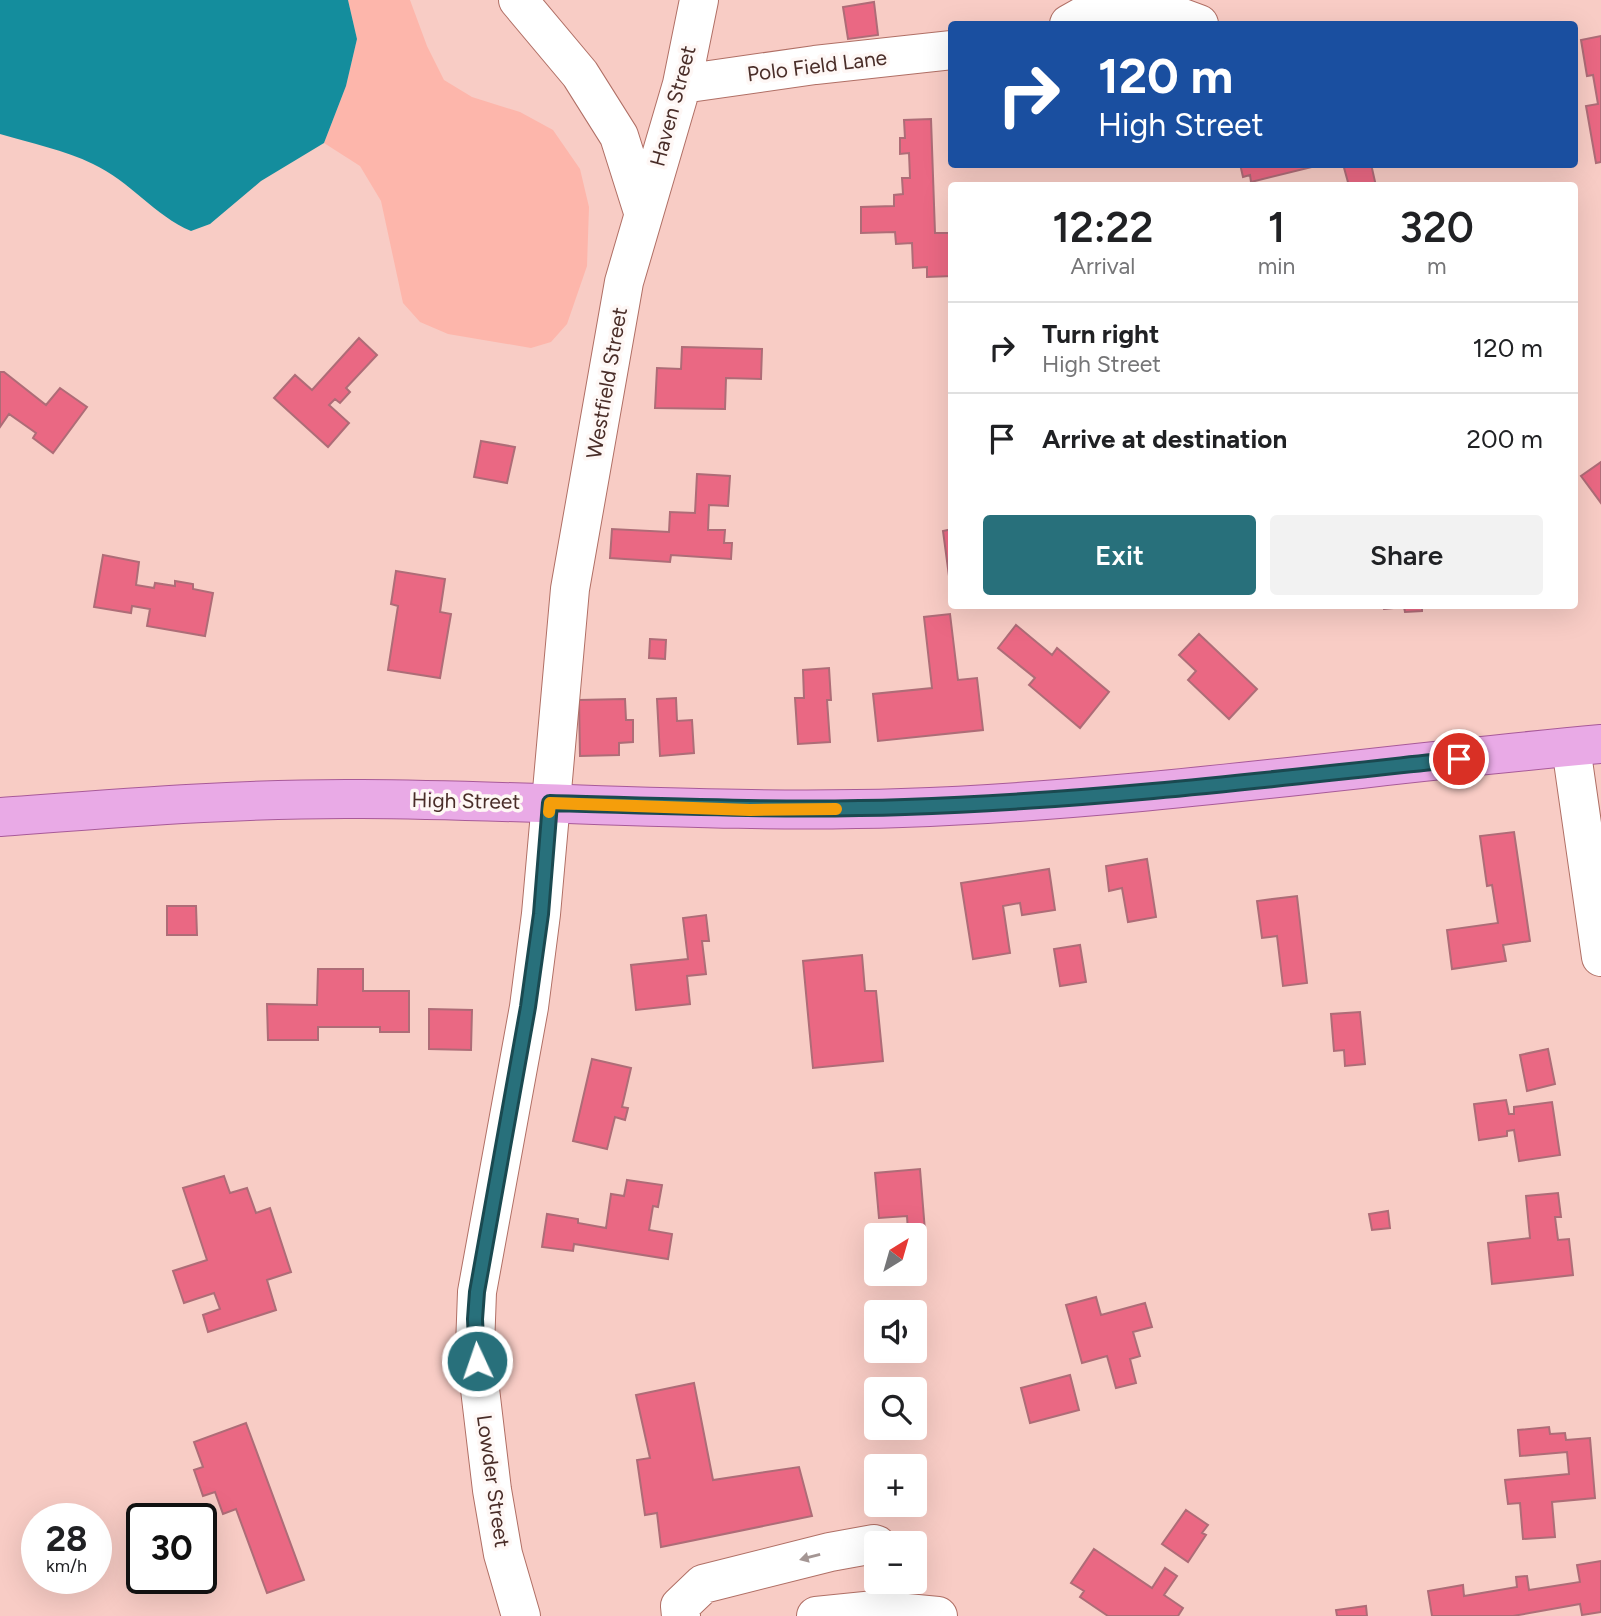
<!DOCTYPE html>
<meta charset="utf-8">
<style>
body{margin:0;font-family:Figtree,sans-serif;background:#f2f2f2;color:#202124;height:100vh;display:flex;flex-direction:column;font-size:26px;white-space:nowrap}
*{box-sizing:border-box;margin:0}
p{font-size:23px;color:#757577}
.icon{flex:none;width:38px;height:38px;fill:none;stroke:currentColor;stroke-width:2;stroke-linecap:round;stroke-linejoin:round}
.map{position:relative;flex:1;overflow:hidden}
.panel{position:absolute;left:948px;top:182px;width:630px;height:427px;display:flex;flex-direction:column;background:#fff;border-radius:7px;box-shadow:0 7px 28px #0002}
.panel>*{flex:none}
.hud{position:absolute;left:948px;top:21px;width:630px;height:147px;border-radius:7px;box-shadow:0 7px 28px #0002;background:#1a4fa0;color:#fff;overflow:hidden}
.needle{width:46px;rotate:37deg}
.tools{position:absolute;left:864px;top:1223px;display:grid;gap:14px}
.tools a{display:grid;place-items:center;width:63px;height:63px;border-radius:7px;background:#fff;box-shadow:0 7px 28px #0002;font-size:35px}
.speed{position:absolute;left:21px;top:1503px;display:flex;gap:14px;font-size:35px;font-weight:700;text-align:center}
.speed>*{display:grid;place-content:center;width:91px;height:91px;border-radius:50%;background:#fff;box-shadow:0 7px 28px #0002;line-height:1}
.speed small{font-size:18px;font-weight:400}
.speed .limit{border:4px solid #111;border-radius:10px;background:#fff;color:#111}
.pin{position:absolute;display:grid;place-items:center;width:60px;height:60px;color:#fff;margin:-30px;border:4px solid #fff;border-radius:50%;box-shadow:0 2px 7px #0007}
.me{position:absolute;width:77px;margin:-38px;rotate:357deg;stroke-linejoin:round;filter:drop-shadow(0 0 5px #0008)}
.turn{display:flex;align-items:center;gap:24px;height:147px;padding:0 35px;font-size:32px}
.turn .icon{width:91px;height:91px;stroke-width:2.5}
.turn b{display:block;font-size:49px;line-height:60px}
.eta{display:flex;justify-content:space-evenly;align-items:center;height:119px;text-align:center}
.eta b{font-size:42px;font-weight:600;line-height:49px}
.button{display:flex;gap:14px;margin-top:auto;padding:14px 35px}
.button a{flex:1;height:80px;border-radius:7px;background:#28707b;color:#fff;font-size:28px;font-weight:600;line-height:80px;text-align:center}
.button a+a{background:#f2f2f2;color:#202124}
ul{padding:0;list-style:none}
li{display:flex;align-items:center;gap:21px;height:91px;padding:0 35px;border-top:2px solid #e0e0e0}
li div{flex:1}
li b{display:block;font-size:26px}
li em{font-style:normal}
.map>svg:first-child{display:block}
.green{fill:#fdb6ab}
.water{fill:#148d9d}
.building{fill:#ea6883;stroke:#ae6c77;stroke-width:2}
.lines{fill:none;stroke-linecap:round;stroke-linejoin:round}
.minor-casing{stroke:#b06f65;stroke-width:40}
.major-casing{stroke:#a85a99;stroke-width:40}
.minor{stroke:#fff;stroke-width:38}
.major{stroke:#e9aae6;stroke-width:38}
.oneway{fill:#a49694}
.route-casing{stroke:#1a4950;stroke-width:18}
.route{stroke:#28707b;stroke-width:12}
.slow{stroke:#f59e0b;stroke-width:12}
.labels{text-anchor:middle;stroke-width:7;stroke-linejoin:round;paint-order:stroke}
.street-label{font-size:21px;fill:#492d28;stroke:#fef7f5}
</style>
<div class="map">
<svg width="1601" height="1616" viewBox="0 0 1601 1616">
<rect width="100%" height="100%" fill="#f8ccc5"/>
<path class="green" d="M348,0H410L427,46L444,80L472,97L520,112L553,130L580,169L589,207L587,266L567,324L551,342L531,348L448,334L420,322L403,303L381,201L360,166L324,143L346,86L357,39Z"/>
<path class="water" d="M0,0H348L357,39L346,86L324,143L261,181L210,224L191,231C155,216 130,181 93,164C65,150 30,143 0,134Z"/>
<path class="building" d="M874,2L878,35L848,39L843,7Z
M1601,36V162L1596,163L1586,106L1598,104L1593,75L1587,76L1581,40Z
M931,119L935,233H952V276L927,277V267L913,268L912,243L896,244L895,232L861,233V207L894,206V195L903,194L902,178H910L909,153L900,154V138H905L904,120Z
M1240,164H1324L1251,182L1250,175L1243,177Z
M1343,164H1371L1376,186H1349Z
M359,338L377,355L346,388L350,392L340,403L335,399L329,405L349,423L328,447L274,398L295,375L312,390Z
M682,347L762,349L761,379L726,378L725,409L655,408L657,368L681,369Z
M0,372H4L46,405L60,388L87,407L53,453L33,438L36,433L9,414L0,427Z
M481,441L515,447L507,483L474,477Z
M1601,462V503L1581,476Z
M697,474L730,476L728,506L709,505L708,530H725L724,543H732L731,559L671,555L670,562L610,558L612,529L669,532L670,512L695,513Z
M952,529V591H951L943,531Z
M103,555L139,562L136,585L154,588L155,583L175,586V581L193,584V589L213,593L205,636L147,626L150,609L132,606L131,613L94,607Z
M396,571L445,579L440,612L451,614L440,678L388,670L398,606L391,604Z
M1383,606H1426H1422V611L1405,612L1404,607L1384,609Z
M950,614L958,680L977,678L983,730L878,741L873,694L932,688L924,617Z
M1016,625L1052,655L1057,648L1109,692L1080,728L1029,685L1035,678L998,648Z
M1199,634L1257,689L1229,719L1188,680L1196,671L1179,655Z
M650,639L666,640L665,659L649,658Z
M829,668L831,700H827L830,742L798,744L795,698H804L803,670Z
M676,698L677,721L692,720L694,753L660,756L657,699Z
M625,699L626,720H633V742L619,743V755L580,756L579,700Z
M1514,832L1530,941L1503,945L1506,961L1452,969L1447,930L1498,923L1492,885L1487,886L1480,836Z
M1147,859L1156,917L1128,922L1122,888L1109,891L1106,866Z
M1049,869L1055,910L1022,915L1020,903L1003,906L1010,953L973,959L961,883Z
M1297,896L1307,983L1283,986L1277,936L1262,938L1257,901Z
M167,906H196L197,935H167Z
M706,915L709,941H702L706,974L687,976L690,1004L636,1010L631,965L688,959L683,918Z
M1080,945L1086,982L1060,986L1054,949Z
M862,955L865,991H876L883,1061L813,1068L803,961Z
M318,969H363V991H409V1032H380V1027H318V1040H268L267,1004L317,1005Z
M429,1009L472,1010L471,1050L429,1049Z
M1360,1012L1365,1064L1345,1066L1344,1050L1334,1051L1331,1014Z
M1548,1049L1555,1084L1527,1091L1520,1055Z
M592,1059L631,1068L622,1107L628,1108L625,1120L615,1117L607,1149L573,1141Z
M1506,1100L1509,1114H1514V1107L1552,1102L1560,1155L1519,1161L1514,1130L1507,1131V1136L1479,1140L1474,1104Z
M920,1169L925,1231L908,1232L907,1216L879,1218L875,1173Z
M224,1176L230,1193L247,1188L256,1213L270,1208L291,1272L267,1280L276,1310L208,1332L203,1315L220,1309L214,1293L184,1303L173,1271L207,1260L183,1188Z
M627,1180L662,1185L658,1207L653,1206L649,1230L672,1234L668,1259L574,1244L573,1251L542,1247L547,1214L578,1219V1223L606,1228L611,1194L624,1196Z
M1558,1193L1561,1217H1555L1558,1240L1569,1239L1573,1275L1492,1284L1488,1243L1530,1238L1526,1196Z
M1388,1211L1390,1228L1372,1230L1369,1214Z
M1096,1297L1101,1315L1145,1303L1152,1327L1133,1332L1140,1356L1130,1359L1136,1383L1116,1388L1107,1356L1082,1363L1066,1305Z
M1070,1375L1079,1410L1030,1423L1021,1388Z
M694,1383L713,1480L799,1467L812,1516L661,1547L657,1513L645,1515L637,1460L650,1458L636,1395Z
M246,1423L304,1580L267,1593L236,1509L223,1514L215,1492L203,1496L194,1470L203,1467L194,1442Z
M1549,1427L1550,1434L1565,1433L1566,1440L1590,1438L1595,1498L1552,1502L1555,1537L1523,1539L1520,1503L1508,1504L1505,1480L1569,1474L1567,1452L1520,1456L1518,1430Z
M1186,1510L1208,1525L1202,1533L1206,1535L1188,1562L1162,1544Z
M1094,1549L1152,1588L1165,1568L1177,1576L1164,1595L1183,1608L1178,1616H1108L1080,1597L1084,1591L1071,1583Z
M1601,1561V1612L1582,1615L1580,1604L1513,1616H1432L1428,1591L1463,1585L1464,1596L1517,1587L1516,1577L1527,1576L1529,1590L1580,1582L1577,1565Z
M1366,1606L1367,1616H1337L1336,1610Z"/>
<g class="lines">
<g class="minor-casing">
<path id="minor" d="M518,0L580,74L619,136L643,212
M1069,24L1085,15L1158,9L1199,24
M682,84L815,65L952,50
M1571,747L1601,957
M521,1616L503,1554L492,1490L475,1347L477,1292L529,1007L541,914L570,589L624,282L682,84L699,0
M681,1616L680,1606L703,1584L830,1552L874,1544L877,1545
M816,1616L875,1610L938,1616"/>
</g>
<g class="major-casing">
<path id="major" d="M0,817C121,808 241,798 362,799C542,800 722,814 902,808C1136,800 1368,765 1601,744"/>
</g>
<use href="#minor" class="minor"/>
<use href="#major" class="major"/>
</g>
<defs><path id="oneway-solid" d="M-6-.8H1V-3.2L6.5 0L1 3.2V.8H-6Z" transform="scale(1.75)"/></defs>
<use class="oneway" href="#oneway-solid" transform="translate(810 1557) rotate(165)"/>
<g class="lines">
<g class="route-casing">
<path id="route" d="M477,1361L475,1319L477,1292L528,1007L541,914L550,803C669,806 786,811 905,807C1090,801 1275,779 1459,759"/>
</g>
<use href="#route" class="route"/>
<path class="slow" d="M549,812L550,803L750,810L836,809"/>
</g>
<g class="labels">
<g class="street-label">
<text transform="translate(817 66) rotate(-7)" y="7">Polo Field Lane</text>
<text transform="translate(673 106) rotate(-75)" y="7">Haven Street</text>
<text transform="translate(607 383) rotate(-80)" y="7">Westfield Street</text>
<text transform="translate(466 801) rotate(1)" y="7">High Street</text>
<text transform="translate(493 1481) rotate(82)" y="7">Lowder Street</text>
</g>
</g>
</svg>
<div class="tools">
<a><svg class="needle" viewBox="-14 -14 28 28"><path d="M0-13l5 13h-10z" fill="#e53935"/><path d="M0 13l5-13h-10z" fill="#757577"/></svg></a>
<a><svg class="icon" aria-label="sound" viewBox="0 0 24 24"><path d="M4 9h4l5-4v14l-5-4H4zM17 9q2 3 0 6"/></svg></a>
<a><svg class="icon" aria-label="search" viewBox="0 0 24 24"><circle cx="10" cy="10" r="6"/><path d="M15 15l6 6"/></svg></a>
<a>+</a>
<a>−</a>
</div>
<div class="speed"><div>28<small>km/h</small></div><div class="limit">30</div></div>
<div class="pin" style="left:1459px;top:759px;background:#d93025"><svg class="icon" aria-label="arrive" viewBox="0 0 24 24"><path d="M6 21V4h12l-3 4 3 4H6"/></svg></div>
<svg class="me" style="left:477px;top:1361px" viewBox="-20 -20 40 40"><circle r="17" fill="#28707b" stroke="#fff" stroke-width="3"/><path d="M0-11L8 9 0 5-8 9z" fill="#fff"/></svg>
<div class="hud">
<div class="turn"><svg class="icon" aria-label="right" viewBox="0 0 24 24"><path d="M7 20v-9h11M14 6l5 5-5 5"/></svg><div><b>120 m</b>High Street</div></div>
</div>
<section class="panel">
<div class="eta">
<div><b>12:22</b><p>Arrival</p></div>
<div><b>1</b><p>min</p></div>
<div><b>320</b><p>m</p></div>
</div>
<ul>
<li><svg class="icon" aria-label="right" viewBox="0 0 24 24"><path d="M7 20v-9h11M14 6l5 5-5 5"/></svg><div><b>Turn right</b><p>High Street</p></div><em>120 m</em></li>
<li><svg class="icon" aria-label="arrive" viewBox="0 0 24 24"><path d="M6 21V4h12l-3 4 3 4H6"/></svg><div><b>Arrive at destination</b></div><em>200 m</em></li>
</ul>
<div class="button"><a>Exit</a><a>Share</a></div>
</section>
</div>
